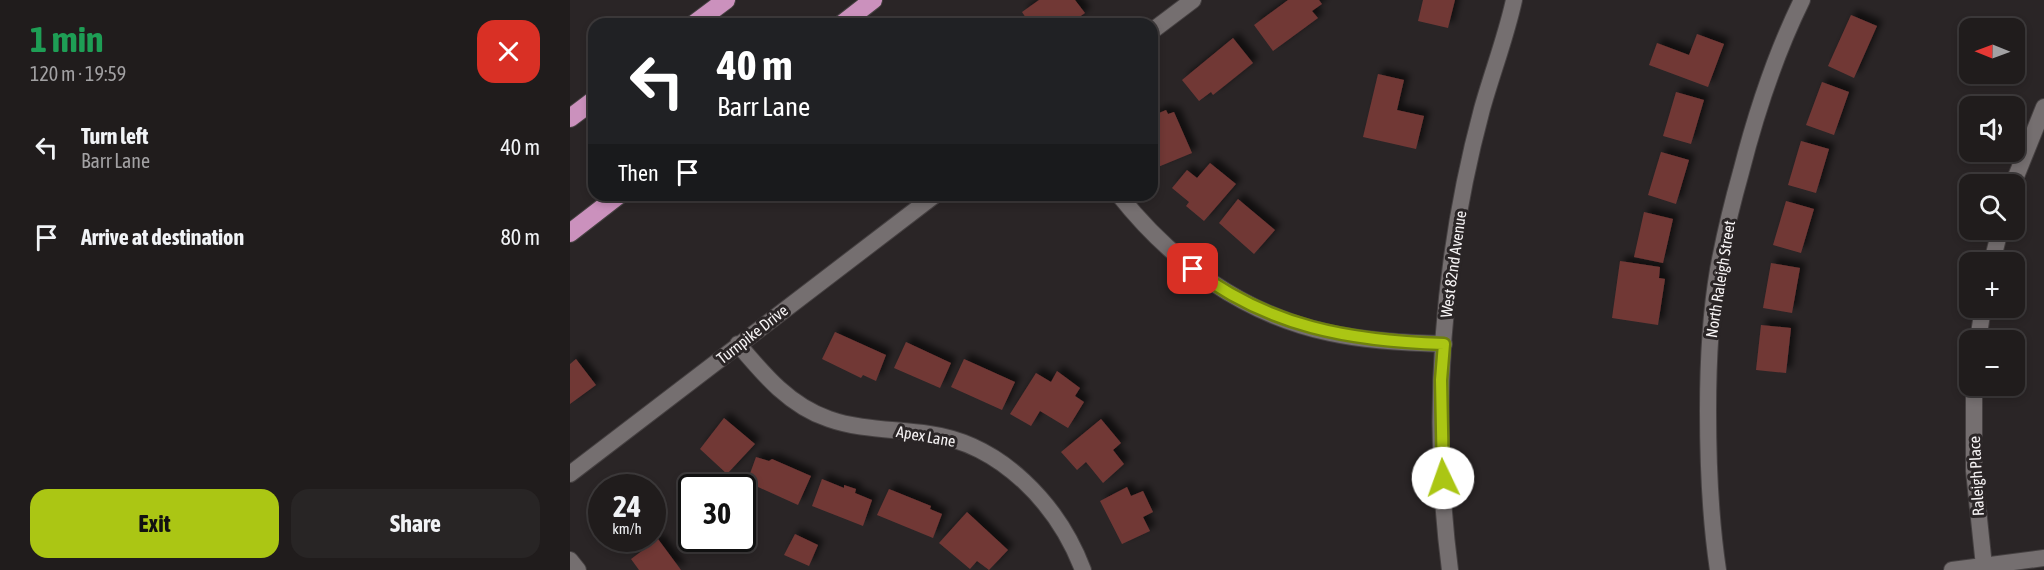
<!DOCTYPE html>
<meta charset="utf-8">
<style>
body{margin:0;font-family:"Asap Condensed",sans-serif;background:#282525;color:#f1f3f6;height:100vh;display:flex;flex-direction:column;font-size:22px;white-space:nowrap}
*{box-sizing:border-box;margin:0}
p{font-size:20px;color:#a2a1a3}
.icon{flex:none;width:33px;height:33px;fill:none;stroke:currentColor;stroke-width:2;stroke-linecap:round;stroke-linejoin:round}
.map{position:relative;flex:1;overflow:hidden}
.drawer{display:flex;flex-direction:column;background:#201c1c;width:570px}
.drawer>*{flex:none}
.top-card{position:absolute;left:18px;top:18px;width:570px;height:183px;border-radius:18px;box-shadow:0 3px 9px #0003,0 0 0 2px #3d3a3b;background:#202124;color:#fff;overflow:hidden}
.needle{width:39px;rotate:271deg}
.fabs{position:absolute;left:1389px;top:18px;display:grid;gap:12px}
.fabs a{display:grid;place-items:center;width:66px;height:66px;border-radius:12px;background:#201c1c;box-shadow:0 3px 9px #0003,0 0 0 2px #3d3a3b;font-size:30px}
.speed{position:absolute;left:18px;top:474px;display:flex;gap:12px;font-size:30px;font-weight:700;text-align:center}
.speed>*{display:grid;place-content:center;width:78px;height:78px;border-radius:50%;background:#201c1c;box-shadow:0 3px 9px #0003,0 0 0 2px #3d3a3b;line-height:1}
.speed small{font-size:15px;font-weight:400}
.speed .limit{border:3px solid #111;border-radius:9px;background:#fff;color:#111}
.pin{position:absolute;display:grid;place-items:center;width:51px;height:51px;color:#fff;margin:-26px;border-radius:12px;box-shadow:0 3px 9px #0006}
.me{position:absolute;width:66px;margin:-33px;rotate:357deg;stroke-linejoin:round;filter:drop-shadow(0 0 4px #0008)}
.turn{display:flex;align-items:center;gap:21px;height:126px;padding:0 30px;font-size:27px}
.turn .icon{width:78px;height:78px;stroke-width:2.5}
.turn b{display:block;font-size:42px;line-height:51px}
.then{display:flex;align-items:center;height:57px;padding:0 30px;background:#0003;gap:12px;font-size:22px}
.round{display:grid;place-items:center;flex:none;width:63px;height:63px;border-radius:18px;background:#282525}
.head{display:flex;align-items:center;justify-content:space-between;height:102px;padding:0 30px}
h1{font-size:36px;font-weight:700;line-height:45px;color:#1e9e55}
.primary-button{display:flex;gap:12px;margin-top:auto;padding:12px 30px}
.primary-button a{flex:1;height:69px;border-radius:18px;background:#abc614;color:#111;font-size:24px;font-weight:700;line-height:69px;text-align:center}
.primary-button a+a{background:#282525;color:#f1f3f6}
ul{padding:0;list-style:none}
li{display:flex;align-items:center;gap:18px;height:90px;padding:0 30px}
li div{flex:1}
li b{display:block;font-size:22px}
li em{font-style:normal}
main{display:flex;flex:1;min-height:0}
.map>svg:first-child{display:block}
.building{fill:#713836;filter:url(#shadow)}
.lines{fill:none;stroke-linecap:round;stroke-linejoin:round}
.minor-casing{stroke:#454041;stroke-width:18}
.motorway-casing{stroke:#454041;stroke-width:20}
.minor{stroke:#756f70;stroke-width:16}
.motorway{stroke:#cb91bd;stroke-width:18}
.route-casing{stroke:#6f810d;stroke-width:15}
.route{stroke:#abc614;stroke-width:10}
.labels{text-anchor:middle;stroke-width:6;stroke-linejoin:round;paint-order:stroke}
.street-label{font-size:16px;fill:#f6f3f4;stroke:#2a2526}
</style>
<main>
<section class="drawer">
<div class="head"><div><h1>1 min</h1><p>120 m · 19:59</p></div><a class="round" style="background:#d93025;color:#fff"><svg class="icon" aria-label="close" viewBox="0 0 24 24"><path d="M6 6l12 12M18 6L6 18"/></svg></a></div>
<ul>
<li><svg class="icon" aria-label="left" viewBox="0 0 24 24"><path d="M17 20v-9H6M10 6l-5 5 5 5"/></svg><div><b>Turn left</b><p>Barr Lane</p></div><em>40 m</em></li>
<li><svg class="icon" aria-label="arrive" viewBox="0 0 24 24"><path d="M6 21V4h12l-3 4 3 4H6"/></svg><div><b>Arrive at destination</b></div><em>80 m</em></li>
</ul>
<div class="primary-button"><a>Exit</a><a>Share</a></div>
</section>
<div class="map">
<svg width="1474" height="570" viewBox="0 0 1474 570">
<defs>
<filter id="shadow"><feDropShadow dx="5.5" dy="-5.5" stdDeviation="3" flood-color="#0009"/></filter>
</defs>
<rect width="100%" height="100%" fill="#2a2526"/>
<path class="building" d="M469,0H505L515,13L505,20L507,23L505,24H460L452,12Z
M718,0H749L752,4L742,11L748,18L703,51L684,25Z
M853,0H885L878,28L848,21Z
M1281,15L1307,26L1284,78L1258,66Z
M1127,34L1154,44L1138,87L1079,65L1087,43L1119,55Z
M663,38L683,63L643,95L641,92L629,101L612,80Z
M808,74L834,80L827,110L854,116L846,149L793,137Z
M1252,82L1279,92L1264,135L1236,125Z
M1106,92L1134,100L1121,144L1093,136Z
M596,110L598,114L604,112L622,153L588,167L582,152V116Z
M1231,141L1259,149L1246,193L1218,185Z
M1091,152L1119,160L1106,204L1078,195Z
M640,163L666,184L634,221L616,206L619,202L602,188L617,170L627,178Z
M668,199L705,230L684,254L649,223Z
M1216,201L1244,209L1231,253L1203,245Z
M1074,212L1103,219L1093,263L1064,257Z
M1050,261L1090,267L1089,278L1095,279L1088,325L1042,318Z
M1201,263L1230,268L1222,313L1193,308Z
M1191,325L1221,328L1216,373L1186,370Z
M265,332L316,355L306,381L293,375L291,378L252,359Z
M336,342L381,363L370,388L324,368Z
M6,359L26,385L0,404V364Z
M394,359L445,382L432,410L381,387Z
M487,371L510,388L505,396L514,402L498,428L470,411L461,426L440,414L466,373L481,382Z
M154,418L185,444L157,474L130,449Z
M531,419L551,443L543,450L554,464L533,483L516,462L507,470L491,452Z
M186,457L199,461L202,459L241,476L228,505L177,482Z
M252,479L274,488V485L286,489L285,493L302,500L293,526L242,506Z
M557,487L561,496L573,491L583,512L573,517L580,531L552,544L530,501Z
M319,489L361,506L360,509L372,514L363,538L307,515Z
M397,512L438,550L419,570L407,561L400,569L369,543Z
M225,534L248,545L239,566L214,555Z
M52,538H77L61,550Z
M88,539L111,570H69L61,559Z"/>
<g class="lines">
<g class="minor-casing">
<path id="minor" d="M582,31L623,0
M1443,184L1474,107
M549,195C602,262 674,315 760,333C797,341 836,343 874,344
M1422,262L1430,230
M1408,340L1413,308
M168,344C194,375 220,406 259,419C290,430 326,429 359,434C431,444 488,504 513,570
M1404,386V471L1414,566
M0,474L365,195
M0,560L8,570
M880,570C860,417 872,258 912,109C922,73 936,37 944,0
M1148,570C1140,517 1138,464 1138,411C1138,363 1140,316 1148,270C1154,237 1162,204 1171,172C1186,113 1205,55 1232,0
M1382,570L1474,558"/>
</g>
<g class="motorway-casing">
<path id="motorway" d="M124,24L156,0
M272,24L303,0
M0,118L24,100
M0,233L49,195"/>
</g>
<use href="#minor" class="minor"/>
<use href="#motorway" class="motorway"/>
</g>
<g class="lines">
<g class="route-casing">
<path id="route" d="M623,269C699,327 780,341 874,344L871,380L873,478"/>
</g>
<use href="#route" class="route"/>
</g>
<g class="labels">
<g class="street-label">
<text transform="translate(883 264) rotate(-82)" y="6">West 82nd Avenue</text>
<text transform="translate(1150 279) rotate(-81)" y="6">North Raleigh Street</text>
<text transform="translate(182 334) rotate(-38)" y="6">Turnpike Drive</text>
<text transform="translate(356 436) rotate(10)" y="6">Apex Lane</text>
<text transform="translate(1406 476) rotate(-93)" y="6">Raleigh Place</text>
</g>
</g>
</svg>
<div class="fabs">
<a><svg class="needle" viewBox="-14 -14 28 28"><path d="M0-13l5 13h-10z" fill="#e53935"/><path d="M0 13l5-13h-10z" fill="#a2a1a3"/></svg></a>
<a><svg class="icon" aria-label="sound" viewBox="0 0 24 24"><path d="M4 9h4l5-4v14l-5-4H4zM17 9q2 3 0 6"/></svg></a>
<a><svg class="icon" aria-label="search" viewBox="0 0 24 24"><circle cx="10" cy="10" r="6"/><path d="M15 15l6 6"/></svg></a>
<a>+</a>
<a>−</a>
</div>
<div class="speed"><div>24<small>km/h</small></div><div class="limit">30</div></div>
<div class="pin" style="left:623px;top:269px;background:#d93025"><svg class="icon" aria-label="arrive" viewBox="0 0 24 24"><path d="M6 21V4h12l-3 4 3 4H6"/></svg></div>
<svg class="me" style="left:873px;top:478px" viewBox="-20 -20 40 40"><circle r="19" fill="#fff"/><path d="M0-13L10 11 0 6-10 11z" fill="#abc614"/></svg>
<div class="top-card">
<div class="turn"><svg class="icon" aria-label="left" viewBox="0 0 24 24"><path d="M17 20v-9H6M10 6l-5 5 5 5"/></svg><div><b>40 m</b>Barr Lane</div></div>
<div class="then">Then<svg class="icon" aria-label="arrive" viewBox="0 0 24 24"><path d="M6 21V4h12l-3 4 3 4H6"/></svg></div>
</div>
</div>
</main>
